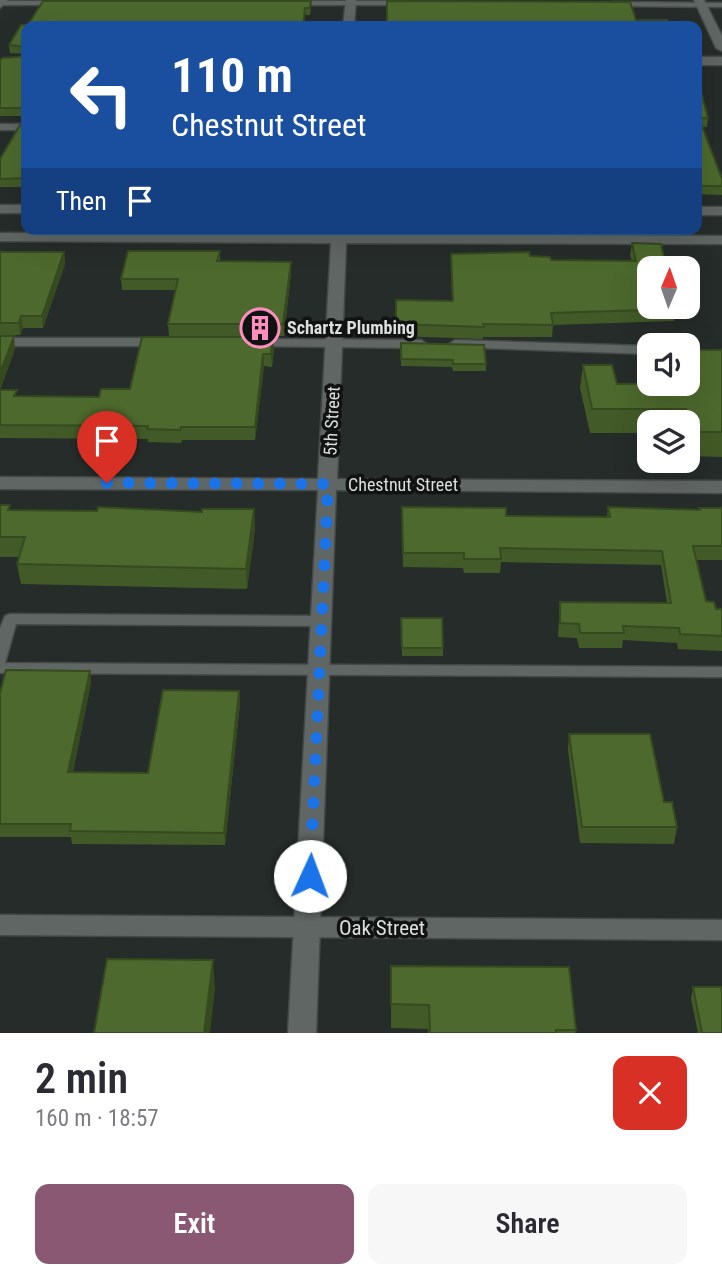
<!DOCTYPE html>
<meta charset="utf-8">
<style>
body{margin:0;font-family:"Roboto Condensed",sans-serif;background:#f7f7f7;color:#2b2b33;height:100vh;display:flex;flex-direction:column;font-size:26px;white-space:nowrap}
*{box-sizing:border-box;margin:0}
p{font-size:23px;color:#7c7c81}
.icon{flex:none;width:38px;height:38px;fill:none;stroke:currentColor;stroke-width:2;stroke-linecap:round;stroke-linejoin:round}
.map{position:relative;height:1033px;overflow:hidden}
.drawer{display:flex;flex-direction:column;background:#fff;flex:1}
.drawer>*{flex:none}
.top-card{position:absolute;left:21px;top:21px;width:681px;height:214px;border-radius:14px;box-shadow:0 7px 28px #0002;background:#1a4fa0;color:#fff;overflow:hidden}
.needle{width:46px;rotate:2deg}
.tools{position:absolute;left:637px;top:256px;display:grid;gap:14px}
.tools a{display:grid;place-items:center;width:63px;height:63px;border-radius:14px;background:#fff;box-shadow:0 7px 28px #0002;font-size:35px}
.pin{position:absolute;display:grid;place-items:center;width:60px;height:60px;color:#fff;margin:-72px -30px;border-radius:50% 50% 50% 0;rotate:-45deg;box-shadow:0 0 7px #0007}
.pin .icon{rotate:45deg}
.me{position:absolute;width:77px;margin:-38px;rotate:2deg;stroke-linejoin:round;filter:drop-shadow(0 0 5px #0008)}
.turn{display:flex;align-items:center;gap:24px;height:147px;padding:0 35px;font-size:32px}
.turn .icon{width:91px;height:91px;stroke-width:2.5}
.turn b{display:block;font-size:49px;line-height:60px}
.then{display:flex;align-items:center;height:66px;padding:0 35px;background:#0003;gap:14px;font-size:26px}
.round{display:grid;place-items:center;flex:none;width:74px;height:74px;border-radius:14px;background:#f7f7f7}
.summary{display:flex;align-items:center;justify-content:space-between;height:119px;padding:0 35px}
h1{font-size:42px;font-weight:600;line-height:52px}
.button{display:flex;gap:14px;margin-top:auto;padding:14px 35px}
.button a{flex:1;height:80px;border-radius:14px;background:#8a5872;color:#fff;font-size:28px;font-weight:600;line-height:80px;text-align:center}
.button a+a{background:#f7f7f7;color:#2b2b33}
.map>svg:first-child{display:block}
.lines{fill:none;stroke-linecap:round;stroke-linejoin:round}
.service-casing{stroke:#444947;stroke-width:3}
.minor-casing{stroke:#444947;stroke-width:3}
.tertiary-casing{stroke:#444947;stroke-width:3}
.service{fill:#606663;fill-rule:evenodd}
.minor{fill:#606663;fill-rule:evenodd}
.tertiary{fill:#606663;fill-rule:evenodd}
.wall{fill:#425a27}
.shaded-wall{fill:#364a20}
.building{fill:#4d692d;stroke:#364a20;stroke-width:2}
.route{stroke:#1a73e8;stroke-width:12;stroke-dasharray:0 21.6}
.labels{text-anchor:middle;stroke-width:7;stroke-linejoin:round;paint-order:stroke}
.poi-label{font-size:18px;font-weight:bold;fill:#dcdfdd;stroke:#111312;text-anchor:start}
.street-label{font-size:18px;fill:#dcdfdd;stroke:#111312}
.near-street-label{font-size:21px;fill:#dcdfdd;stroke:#111312}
</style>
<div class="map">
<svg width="722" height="1033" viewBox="0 0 722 1033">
<rect width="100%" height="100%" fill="#262c29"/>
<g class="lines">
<g class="service-casing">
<path id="service" d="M0,1H59L63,3L59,5H0Z
M290,1H406L410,3L406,5H290Z
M612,2L722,3V7L615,6L611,4Z
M0,124H26V130H0Z
M0,338H158L164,342L158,346H0Z
M255,339L421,340L427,344L421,348L251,346V340Z
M455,340L649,346V354L451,347L449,344Z
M10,614L321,616L329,621L321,626L16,624L5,663L722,667V677L0,673V628L5,616Z"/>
</g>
<g class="minor-casing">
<path id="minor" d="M0,0H8L0,8Z
M346,0H356L354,26H343Z
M694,0H704L722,36V51L716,48Z
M696,57H722V65H696Z
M0,205H26V213H0Z
M696,207H722V215H696Z
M332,229H346V234L722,236V244L346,243L337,479L722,481V493L336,490L316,1033H288L318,490L0,489V477L318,479L331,243L0,241V233L331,234Z"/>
</g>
<g class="tertiary-casing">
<path id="tertiary" d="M0,915L722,920V940L0,935Z"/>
</g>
<use href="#service" class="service"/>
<use href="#minor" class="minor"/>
<use href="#tertiary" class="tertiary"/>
</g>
<path class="wall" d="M43,1H311V8L310,15H305L304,26H26V54L10,53L9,45L21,25H28Z
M26,56V118V116H0V61Z
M696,90L708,118L707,127H702L722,179V195L696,194Z
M26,124V187H0V159Z
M632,243L676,309L674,321L553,325L552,337H483V339L396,336V300L452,301L451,254L530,256L551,260L632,261L630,255Z
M220,251V261L291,262V273L284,336H169L168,324L175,290H122L121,279Z
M0,252H64L65,264L43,328H23L20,335H0Z
M0,336L15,349L0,390L17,396L99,397L130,389L274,349L272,367L264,366L255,440H182L181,443L148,442V439L0,438Z
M401,343L486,364V371H453L452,367L401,366Z
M722,350V457L689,456L688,452V422H649V433H590L580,388L583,365L617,384L688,383Z
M0,505H10V510L202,512L254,509L255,529L247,589L21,584L17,564L19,557H0Z
M402,507L506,516L607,517L608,507L699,510V508H722V560H696L706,601L716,609H722V651L678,649L677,643L623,640L622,648H579L577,638L558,637L560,602L667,603L661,565L501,562L500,573H464L463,568L403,567Z
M401,618L443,648V656H402Z
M90,671L91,683L73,772L148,773L239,691L240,703L225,845L72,844L71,837H0V693Z
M569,734L664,802L677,827L674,844L580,843L568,750Z
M391,966L576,1030L575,1033H428V1029L391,1028Z
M693,987L722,1033H698L691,999Z"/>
<path class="shaded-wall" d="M64,252L65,264L43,328L42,316Z
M291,262V273L284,336L283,324Z
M21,316L23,328L20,335L19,323Z
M14,336L15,349L0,390V373Z
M273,337L274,349L272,367L271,354Z
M263,354L264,366L255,440V427Z
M254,509L255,529L247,589L246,569Z
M90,671L91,683L70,785L68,772Z
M239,691L240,703L225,845L224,833Z
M213,960L215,989L210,1033H204Z"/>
<path class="building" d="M43,1H311L310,8H305L303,26H26V47L9,45L21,25H28Z
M387,1L630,2L636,20H667L669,26H387Z
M26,56V108H0V61L2,58Z
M696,90L698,92H701L708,118H699L722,179V186H696Z
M26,124V178L0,179V159L20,125Z
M632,243L661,244L666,268H649V306H675L676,309L551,313L553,325L483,324L484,327L396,324V300L453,301L451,254L529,252L530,256L550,257L551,260L636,261Z
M128,251H220L217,261L291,262L283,324H168L178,279H121Z
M0,252H64L42,316H21L19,323H0Z
M0,336H14L0,373Z
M142,337H273L271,354H263L255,427H181L180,430L147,429L148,426L0,425V390H17L14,396L99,397L101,389H130Z
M401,343L484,345L486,364H453V360L401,359Z
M688,350H722V432H692L686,409H592L583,365H612L617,384L688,383Z
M0,505H10L8,510L97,511L98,507L202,512V509H254L246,569L17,564L25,537H0Z
M402,507L506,508V516L610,517L608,507L700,510L699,508H722V546H693L706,601L714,602L716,609H722V636L680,634L679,628L623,626L624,633H580L579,624L560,623V602L671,603L662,551L500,548L501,559H464V553H403Z
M401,618H442L443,648H402Z
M6,670L90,671L68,772L148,773L163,690L239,691L224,833L70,831L71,824H0V693Z
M569,734H650L664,802H672L677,827H582Z
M107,959L213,960L204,1033H94Z
M391,966L569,967L576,1030H556V1033H430L429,1005L391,1004Z
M693,987H721L722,993V1033H702Z"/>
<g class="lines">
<path class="route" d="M107,483L328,484L310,876"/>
</g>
<defs>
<g id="building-ring" transform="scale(2.0125)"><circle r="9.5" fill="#111312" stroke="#fd8ebe" stroke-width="1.5"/><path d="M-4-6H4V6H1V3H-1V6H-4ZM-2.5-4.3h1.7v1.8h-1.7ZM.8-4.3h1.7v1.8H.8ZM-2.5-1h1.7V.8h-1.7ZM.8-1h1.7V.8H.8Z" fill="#fd8ebe"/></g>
</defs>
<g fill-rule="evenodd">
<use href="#building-ring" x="260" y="328"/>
</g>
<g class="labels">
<g class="poi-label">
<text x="287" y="334">Schartz Plumbing</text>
</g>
<g class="street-label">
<text transform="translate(332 421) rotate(-87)" y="6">5th Street</text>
<text x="403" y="491">Chestnut Street</text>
</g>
<g class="near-street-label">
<text x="382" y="935">Oak Street</text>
</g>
</g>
</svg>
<div class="tools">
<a><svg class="needle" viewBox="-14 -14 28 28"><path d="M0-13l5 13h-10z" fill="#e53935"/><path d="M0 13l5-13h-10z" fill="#7c7c81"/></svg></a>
<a><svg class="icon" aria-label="sound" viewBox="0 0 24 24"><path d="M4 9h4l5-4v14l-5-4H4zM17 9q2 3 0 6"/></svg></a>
<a><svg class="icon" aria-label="layers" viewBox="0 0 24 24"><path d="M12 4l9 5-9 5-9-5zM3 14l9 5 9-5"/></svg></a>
</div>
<div class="pin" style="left:107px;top:483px;background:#d93025"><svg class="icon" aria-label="arrive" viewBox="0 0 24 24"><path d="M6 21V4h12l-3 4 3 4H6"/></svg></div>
<svg class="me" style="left:310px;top:876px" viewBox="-20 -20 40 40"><circle r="19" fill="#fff"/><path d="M0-13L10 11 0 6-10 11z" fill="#1a73e8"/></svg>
<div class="top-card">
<div class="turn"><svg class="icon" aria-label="left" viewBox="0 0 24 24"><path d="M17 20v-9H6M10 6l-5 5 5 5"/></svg><div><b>110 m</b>Chestnut Street</div></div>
<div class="then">Then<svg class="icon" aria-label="arrive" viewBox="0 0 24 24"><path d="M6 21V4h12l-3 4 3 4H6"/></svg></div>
</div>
</div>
<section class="drawer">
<div class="summary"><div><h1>2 min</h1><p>160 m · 18:57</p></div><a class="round" style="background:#d93025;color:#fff"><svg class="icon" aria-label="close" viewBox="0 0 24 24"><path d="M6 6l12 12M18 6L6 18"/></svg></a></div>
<div class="button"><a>Exit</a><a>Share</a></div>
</section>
